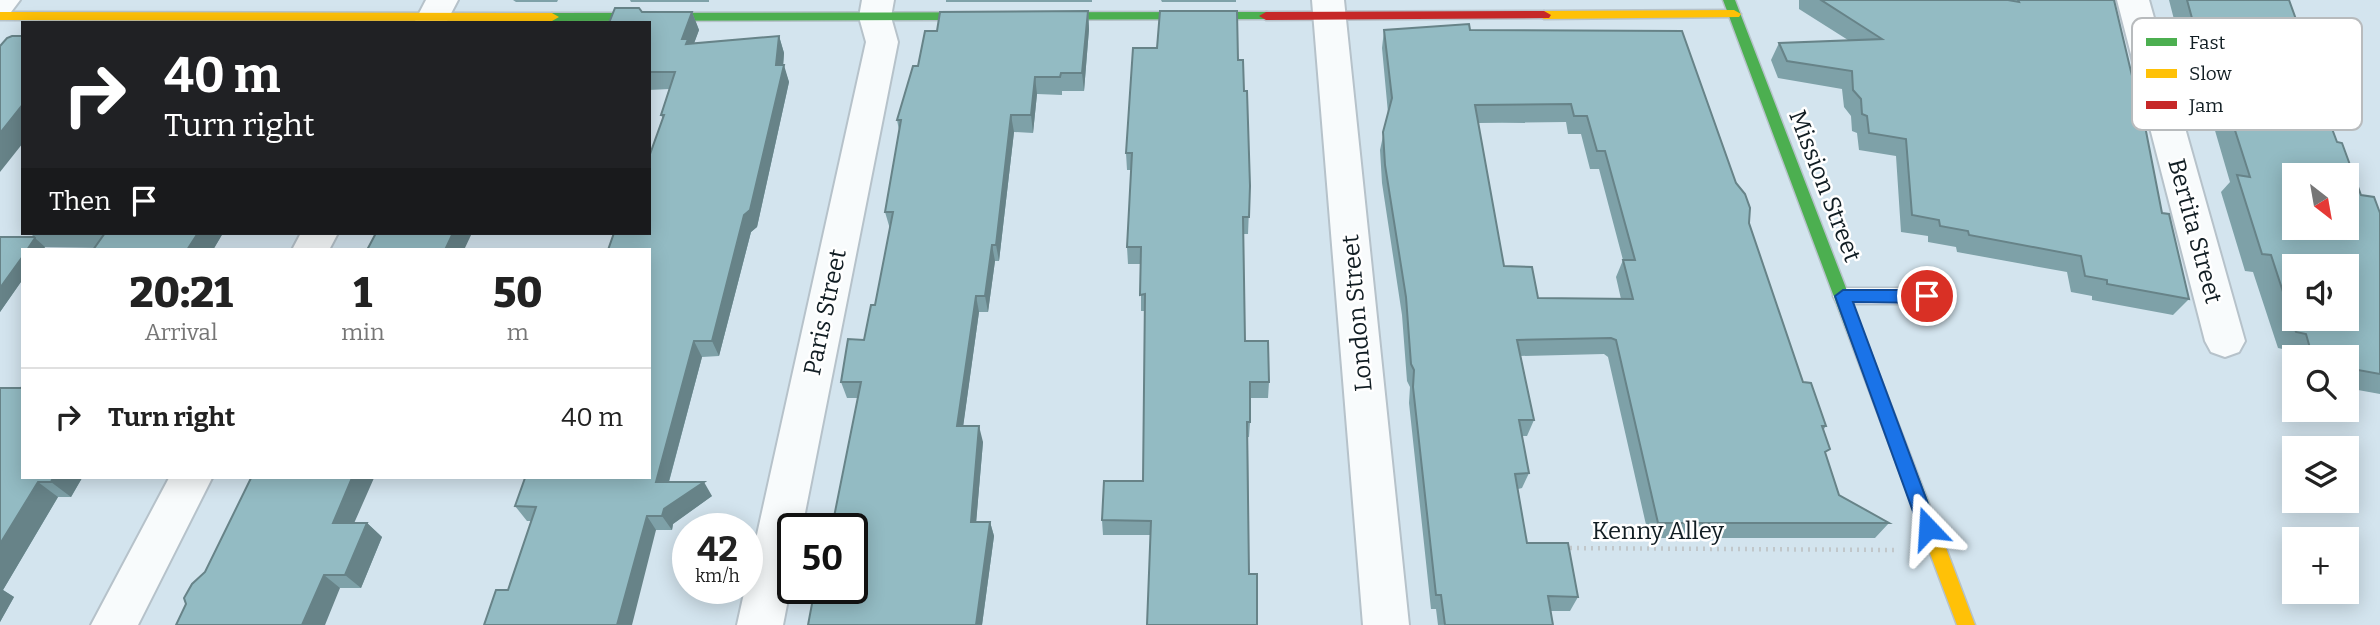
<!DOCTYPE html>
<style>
body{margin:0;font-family:Bitter,serif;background:#f6f6f6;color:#222;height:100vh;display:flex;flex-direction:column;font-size:26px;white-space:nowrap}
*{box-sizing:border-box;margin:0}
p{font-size:23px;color:#767676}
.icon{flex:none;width:38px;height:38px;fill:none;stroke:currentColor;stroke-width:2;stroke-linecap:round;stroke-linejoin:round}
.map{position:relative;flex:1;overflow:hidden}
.details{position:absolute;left:21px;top:248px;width:630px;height:231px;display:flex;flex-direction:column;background:#fff;border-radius:0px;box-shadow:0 4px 18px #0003}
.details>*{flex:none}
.top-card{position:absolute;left:21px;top:21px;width:630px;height:214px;border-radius:0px;box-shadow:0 4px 18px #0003;background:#202124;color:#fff;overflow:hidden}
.needle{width:46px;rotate:149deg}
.buttons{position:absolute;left:2282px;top:163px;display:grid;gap:14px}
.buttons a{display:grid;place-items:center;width:77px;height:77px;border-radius:0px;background:#fff;box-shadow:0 4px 18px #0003;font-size:35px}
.speed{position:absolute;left:672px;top:513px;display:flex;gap:14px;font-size:35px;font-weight:700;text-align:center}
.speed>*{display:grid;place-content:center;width:91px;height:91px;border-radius:50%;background:#fff;box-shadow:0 4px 18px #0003;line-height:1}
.speed small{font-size:18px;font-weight:400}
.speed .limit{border:4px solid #111;border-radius:10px;background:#fff;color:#111}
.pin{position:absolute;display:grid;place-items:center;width:60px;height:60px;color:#fff;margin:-30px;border:4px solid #fff;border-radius:50%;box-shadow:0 2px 7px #0007}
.me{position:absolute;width:77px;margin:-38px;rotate:340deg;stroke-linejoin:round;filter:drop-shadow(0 0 5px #0008)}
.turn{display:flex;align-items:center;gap:24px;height:147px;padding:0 28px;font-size:32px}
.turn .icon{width:91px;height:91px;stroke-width:2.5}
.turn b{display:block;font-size:49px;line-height:60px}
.then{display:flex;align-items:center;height:66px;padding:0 28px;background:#0003;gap:14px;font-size:26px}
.eta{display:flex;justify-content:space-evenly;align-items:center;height:119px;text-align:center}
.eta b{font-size:42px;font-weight:800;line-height:49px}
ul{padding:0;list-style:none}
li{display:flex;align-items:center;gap:21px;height:98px;padding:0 28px;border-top:2px solid #e0e0e0}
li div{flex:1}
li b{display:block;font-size:26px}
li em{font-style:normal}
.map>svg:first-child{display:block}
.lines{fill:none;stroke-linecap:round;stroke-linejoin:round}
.lane-casing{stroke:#b6c2ca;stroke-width:3}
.street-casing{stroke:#b6c2ca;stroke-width:4}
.fast-casing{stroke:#b6c2ca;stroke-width:3}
.slow-casing{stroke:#b6c2ca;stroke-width:3}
.jam-casing{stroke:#b6c2ca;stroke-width:3}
.path{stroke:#c1c7ca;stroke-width:4.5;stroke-dasharray:2 5;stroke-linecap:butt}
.lane{fill:#f8fbfc;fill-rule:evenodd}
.street{fill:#f8fbfc;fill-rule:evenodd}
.fast{fill:#4caf50;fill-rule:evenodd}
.slow{fill:#ffc107;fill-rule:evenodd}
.jam{fill:#c62828;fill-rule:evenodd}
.wall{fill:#7ea1a8;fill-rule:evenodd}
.shaded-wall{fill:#678388}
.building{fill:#93bbc3;stroke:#678388;stroke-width:2;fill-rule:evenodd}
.route{fill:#1a73e8;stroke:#114b97;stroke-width:2}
.labels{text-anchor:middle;stroke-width:5;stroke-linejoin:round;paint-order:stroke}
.street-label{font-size:24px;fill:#111d23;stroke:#fff}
.key{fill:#fff;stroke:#b8bbbd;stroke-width:2}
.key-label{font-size:19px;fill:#111d23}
</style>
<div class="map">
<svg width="2380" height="625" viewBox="0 0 2380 625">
<rect width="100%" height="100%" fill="#d3e4ee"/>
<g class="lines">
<g class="lane-casing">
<path id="lane" d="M1843,288H1927L1934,290L1937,296L1934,302L1927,304H1843L1836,302L1833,296L1836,290Z"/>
</g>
<g class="street-casing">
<path id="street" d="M0,0H20L11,12L0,15Z
M426,0H458L446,23H414Z
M862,0H894L891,17L898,42L802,528H793V574L783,625H737L866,42L859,17Z
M1312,0H1344L1409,625H1363Z
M2117,0H2149L2245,341L2239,352L2225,357L2211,352L2205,341Z
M301,233H338L329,250H292Z
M169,478H212L138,625H91Z"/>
</g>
<g class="fast-casing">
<path id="fast" d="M1723,0H1735L1943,540L1940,546L1934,548L1928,546L1925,540Z
M1266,12L1271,13V19L552,21L545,17L552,13Z"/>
</g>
<g class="slow-casing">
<path id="slow" d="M1734,10L1741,14L1739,17L1544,19L1537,15L1544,11Z
M0,12L552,13L559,17L552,21L0,20Z
M1934,532L1940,534L1943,540L1975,625H1957L1925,540L1928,534Z"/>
</g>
<g class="jam-casing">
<path id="jam" d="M1544,11L1551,15L1549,18L1266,20L1259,16L1266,12Z"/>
</g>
<path class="path" d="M1563,548L1894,550"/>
<use href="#lane" class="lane"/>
<use href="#street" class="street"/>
<use href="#fast" class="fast"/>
<use href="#slow" class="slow"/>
<use href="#jam" class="jam"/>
</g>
<path class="wall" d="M513,0H558L557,2H516Z
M630,0H709V2H631Z
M946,0H1092V2H946Z
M1161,0H1236V2H1162Z
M1799,0H2114L2162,213L2189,299L2173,315L2092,300V296L2071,292L2067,272L1957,252L1956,247L1928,242V236L1901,232L1896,156L1859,150L1857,133L1852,131L1851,116L1844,107L1842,89L1778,78L1771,60L1779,43L1848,40L1799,9Z
M2169,0H2289L2302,36L2299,40L2337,142L2361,195L2380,213V394L2347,388V357H2294V372L2287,350L2278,348L2253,272L2245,271L2221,192L2230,182L2209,110L2197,109Z
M1088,11L1089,29L1084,91H1062V95L1037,94L1033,133L1014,132L999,261H995L988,312H979L963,426L983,442L976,522H990L994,536L982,625H808L833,522L858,398H847L841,382L864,340L875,305L891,229H890L885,212L899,130L897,120L918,66L937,31Z
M642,12H692L699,30L694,43L779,36L784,53L783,65L789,82L757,227L751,232L719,356L702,357L669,482L712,496L673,524L672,530H656L508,590L531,521H527L515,506L649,233L663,119L661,115L669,89L649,90V23Z
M1384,30H1470L1749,223L1803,382L1826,426L1824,429L1826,455L1839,495L1889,523L1875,538H1649L1608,357L1604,354L1520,356L1534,420L1527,436H1522L1529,473L1522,488L1518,489L1527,543L1578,597L1570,611H1550L1553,625H1438L1436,609H1431L1409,403L1410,387L1407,381L1402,315L1382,183L1380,150L1388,113L1382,48ZM1566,122L1568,134H1581L1590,169H1599L1623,260L1616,277L1621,299L1538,298L1504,266L1478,123Z
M1238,60L1244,91L1250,186L1248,234H1243L1245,341L1269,382L1268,398H1250V422L1249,437H1248L1249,574L1257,625L1150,535H1103L1102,520L1143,481L1145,311H1141V264H1128L1127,247L1131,170H1127L1126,153Z
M30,233H223L213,250L45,247L43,250H23V279L0,312V237H34Z
M0,388H21L82,478L71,497H58L3,590L14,597L0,622Z
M354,523H367L382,537L361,588H340L186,604Z"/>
<path class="shaded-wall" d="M1088,11L1089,29L1084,91L1082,73Z
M692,12L699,30L692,49L682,39Z
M779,36L784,53L783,68L784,65L789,82L757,227L751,232L719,356L712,341L776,65Z
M1035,77L1037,94L1033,133L1031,115Z
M23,104V143L0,172V133Z
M1011,115L1014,132L999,261L996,245Z
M198,233H223L213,250H187Z
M453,233H472L464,250H445Z
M35,238L45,247L43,250H27Z
M992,245L995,261L988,312L985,296Z
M23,256V279L0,312V288Z
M976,296L979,312L961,442L957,426Z
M694,341L702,357L665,496L656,482Z
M979,426L983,442L975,536L971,522Z
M53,478H82L71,497L51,482Z
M352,478H374L348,537L333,523Z
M38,482L58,497L3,590L14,597L0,622V544Z
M704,482L712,496L673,524L672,530L662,516L664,509Z
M647,516L656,530L632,625H617Z
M990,522L994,536L982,625H976Z
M367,523L382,537L361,588L345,575Z
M324,575L340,588L325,625H302Z"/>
<path class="building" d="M1821,0H2008L2019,2L2018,0H2114L2133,80H2136L2162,213L2169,214L2189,299L2107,284V280L2085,276L2081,256L1969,235L1968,231L1940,226L1939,220L1912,215L1906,139L1869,133L1867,116L1862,114L1861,99L1853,90L1852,71L1787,61L1779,43L1882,39Z
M2187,0H2289L2302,36L2297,35L2337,142L2342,143L2361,195L2374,197L2380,213V374L2347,368V357H2314L2312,355L2306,334L2296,332L2271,255L2262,254L2237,175L2250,177L2223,93L2212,91ZM2294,175H2347V228H2294ZM2294,266H2347V318H2294Z
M615,8H639L642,12H692L682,39H688L686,44L779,36L776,65H784L750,210L744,215L712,341H694L656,482H704L664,509L662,516H647L617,625H484L496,590H508L536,507L515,506L525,478H649V250H608L614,233H649V157L664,115H661L675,72H649V23H609Z
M1088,11L1082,73H1061L1060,77H1035L1031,115H1011L996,245H992L985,296H976L957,426H979L971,522H990L976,625H808L815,588H852V528H821L829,522H833L861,382H841L848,339L864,340L871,305H875L893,212H885L901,120H897L913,66H918L925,31H937L940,12Z
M1160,11H1237L1238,60H1243L1244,91H1247L1250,186L1249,217H1243L1245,341H1268L1269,382H1250V422H1247L1249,574H1257V625H1147L1151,521L1102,520L1104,481H1143L1145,294L1140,295L1141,247H1127L1132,153H1126L1133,48H1157Z
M1469,24L1470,30L1682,31L1736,183L1745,194L1750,208L1749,223L1803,382L1811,383L1826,426H1822L1830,449L1825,452L1839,495L1889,523H1658L1616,340L1611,338L1517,340L1534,420H1519L1529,473L1515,474L1527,543H1568L1578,597L1548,596L1553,625H1445L1441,595H1436L1413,387L1414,370L1411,364L1406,297L1385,165L1383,132L1392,98L1384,30ZM1571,104L1574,116H1587L1597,151H1605L1635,260H1623L1633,299L1538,298L1532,267L1504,266L1475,105Z
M12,36H23V104L0,133V46L7,38Z
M105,233H198L187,250H93Z
M376,233H453L445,250H367Z
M0,237H34L35,238L27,250H23V256L0,288Z
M23,386V478H53L51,482H38L0,544V388H21Z
M251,478H352L333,523H367L345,575H324L302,625H176L186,604L184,598L192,584L205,572Z"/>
<path class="route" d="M1843,290H1927L1935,296L1927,303L1853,302L1937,528L1935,533L1928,536L1922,533L1919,528L1835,296Z"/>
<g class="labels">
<g class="street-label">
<text transform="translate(1825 186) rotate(69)" y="8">Mission Street</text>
<text transform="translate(2195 231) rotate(75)" y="8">Bertita Street</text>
<text transform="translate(825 312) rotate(-78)" y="8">Paris Street</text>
<text transform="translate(1357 313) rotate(-95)" y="8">London Street</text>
<text x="1658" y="539">Kenny Alley</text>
</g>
</g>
<rect x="2132" y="18" width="230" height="112" rx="10" class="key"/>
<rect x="2146" y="38" width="31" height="8" fill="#4caf50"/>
<rect x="2146" y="69" width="31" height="9" fill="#ffc107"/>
<rect x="2146" y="101" width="31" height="8" fill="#c62828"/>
<g class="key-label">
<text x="2189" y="49">Fast</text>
<text x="2189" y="80">Slow</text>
<text x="2189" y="112">Jam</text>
</g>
</svg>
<div class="buttons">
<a><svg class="needle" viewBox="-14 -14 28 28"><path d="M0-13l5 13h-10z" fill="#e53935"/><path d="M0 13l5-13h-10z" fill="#767676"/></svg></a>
<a><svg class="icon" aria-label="sound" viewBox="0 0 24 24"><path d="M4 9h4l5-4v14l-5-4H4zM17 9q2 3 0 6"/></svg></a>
<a><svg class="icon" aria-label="search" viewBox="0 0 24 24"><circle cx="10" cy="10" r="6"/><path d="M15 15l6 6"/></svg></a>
<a><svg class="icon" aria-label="layers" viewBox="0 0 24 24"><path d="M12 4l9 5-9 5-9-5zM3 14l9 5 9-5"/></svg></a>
<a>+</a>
</div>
<div class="speed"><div>42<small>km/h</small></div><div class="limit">50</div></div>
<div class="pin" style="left:1927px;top:296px;background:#d93025"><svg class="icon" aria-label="arrive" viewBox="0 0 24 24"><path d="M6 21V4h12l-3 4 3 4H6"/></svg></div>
<svg class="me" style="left:1928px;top:528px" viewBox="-20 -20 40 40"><path d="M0-17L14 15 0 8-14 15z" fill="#1a73e8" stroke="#fff" stroke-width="4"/></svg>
<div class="top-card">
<div class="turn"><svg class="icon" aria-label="right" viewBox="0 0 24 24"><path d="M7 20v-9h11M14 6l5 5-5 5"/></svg><div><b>40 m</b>Turn right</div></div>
<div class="then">Then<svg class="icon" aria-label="arrive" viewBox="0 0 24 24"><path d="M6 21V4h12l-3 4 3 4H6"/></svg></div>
</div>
<section class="details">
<div class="eta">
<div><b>20:21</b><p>Arrival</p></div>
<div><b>1</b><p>min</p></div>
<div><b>50</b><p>m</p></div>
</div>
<ul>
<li><svg class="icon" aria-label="right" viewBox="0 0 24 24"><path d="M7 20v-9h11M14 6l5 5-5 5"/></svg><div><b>Turn right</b></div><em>40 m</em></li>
</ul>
</section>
</div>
